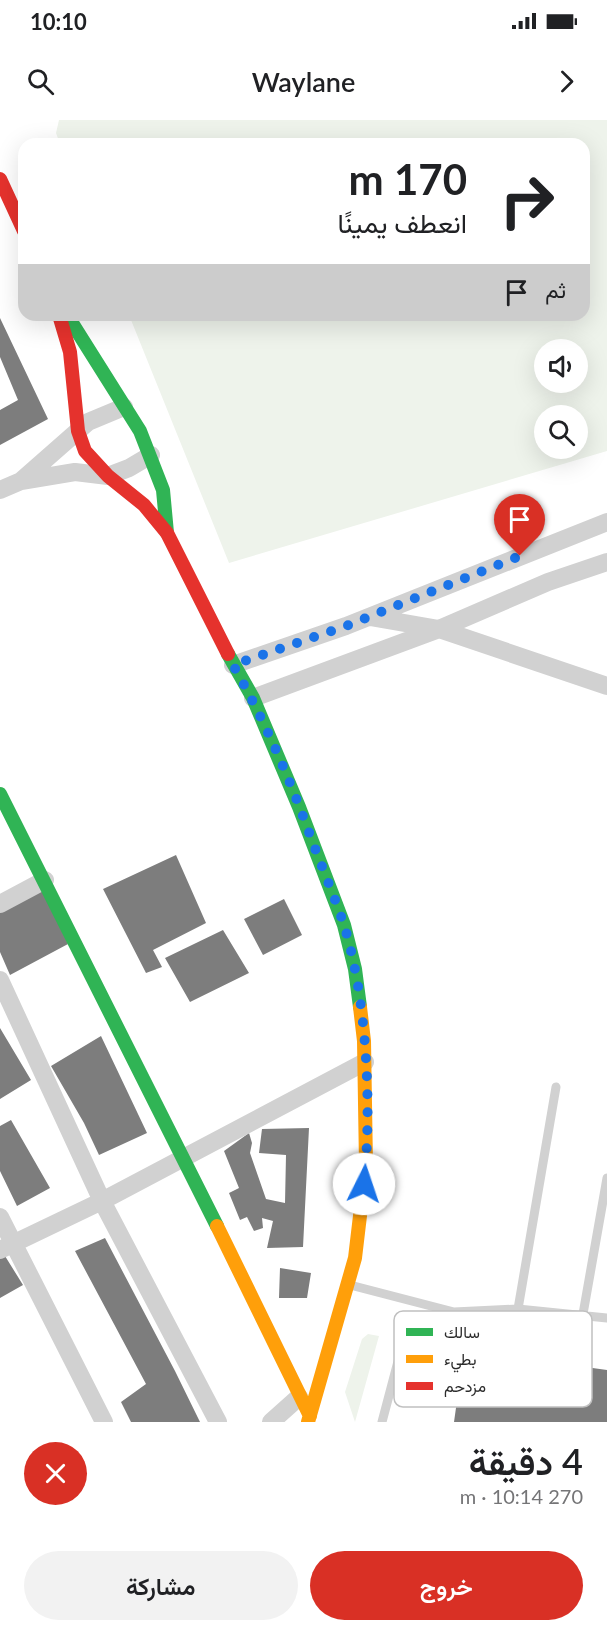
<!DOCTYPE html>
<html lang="ar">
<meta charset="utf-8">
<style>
body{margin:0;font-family:Lato,Vazirmatn,sans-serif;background:#f2f2f2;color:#202124;direction:rtl;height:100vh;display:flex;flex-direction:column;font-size:22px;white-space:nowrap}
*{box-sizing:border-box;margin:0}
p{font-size:20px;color:#757577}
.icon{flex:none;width:33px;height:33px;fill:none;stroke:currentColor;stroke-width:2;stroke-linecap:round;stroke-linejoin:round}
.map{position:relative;height:1302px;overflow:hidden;direction:ltr}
.side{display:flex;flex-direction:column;background:#fff;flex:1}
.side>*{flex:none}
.hud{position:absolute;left:18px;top:18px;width:572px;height:183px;border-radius:18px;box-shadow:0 6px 24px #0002;direction:rtl;background:#fff;color:#202124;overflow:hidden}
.controls{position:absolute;left:534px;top:219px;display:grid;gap:12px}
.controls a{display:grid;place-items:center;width:54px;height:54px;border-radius:50%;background:#fff;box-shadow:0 6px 24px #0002;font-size:30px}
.pin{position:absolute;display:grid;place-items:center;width:51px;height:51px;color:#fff;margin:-62px -26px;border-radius:50% 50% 50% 0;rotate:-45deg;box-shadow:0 0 6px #0007}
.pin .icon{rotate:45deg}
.me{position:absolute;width:66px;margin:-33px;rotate:4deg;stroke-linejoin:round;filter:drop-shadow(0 0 4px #0008)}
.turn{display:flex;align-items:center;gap:21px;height:126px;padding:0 24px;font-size:27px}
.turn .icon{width:78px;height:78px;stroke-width:2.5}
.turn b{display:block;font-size:42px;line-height:51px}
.then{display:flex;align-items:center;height:57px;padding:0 24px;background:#0003;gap:12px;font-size:22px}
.round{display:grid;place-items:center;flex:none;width:63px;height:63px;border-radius:32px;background:#f2f2f2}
.summary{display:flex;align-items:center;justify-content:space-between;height:102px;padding:0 24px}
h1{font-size:36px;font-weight:600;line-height:45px}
.cta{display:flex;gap:12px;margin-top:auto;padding:12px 24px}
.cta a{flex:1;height:69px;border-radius:36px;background:#d93025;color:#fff;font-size:24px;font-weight:600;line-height:69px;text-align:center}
.cta a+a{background:#f2f2f2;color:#202124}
.status{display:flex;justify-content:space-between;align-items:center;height:42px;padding:0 30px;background:#fff;direction:ltr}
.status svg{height:16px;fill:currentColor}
header{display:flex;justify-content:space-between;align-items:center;height:78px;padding:0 24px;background:#fff;font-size:27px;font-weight:600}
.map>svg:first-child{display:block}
.green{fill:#eef3eb;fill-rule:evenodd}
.building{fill:#7d7d7d}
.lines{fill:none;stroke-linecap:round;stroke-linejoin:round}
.lane{stroke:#d1d1d1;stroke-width:9}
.street{stroke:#d1d1d1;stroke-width:18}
.fast{stroke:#30b455;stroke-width:14}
.slow{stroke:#ff9f0a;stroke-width:14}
.jam{stroke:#e5322d;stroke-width:14}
.route{stroke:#1a73e8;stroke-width:10;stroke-dasharray:0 18}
.key{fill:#fff;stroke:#c0c0c0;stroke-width:1.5}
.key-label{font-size:16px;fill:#2c2c2c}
</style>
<div class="status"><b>10:10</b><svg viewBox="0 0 49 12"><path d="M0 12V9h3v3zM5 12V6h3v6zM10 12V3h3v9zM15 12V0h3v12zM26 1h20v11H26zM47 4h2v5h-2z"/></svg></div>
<header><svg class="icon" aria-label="forward" viewBox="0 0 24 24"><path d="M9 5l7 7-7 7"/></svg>Waylane<svg class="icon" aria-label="search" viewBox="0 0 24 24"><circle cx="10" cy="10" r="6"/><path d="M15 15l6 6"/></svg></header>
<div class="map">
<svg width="607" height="1302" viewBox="0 0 607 1302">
<rect width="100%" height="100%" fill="#fff"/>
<path class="green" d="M59,0H607V331L229,443L129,195H584V24H60L56,13ZM544,230H578V262H544ZM544,296H578V328H544Z
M368,1214L379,1216L355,1302L345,1272L362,1219Z"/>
<path class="building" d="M0,198L48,299L0,325V290L18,280L0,237Z
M176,735L206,803L153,830L162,847L146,853L103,769Z
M42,765L68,824L10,855L0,832V788Z
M284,779L302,815L263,835L244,799Z
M223,810L249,853L190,882L165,838Z
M0,908L31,960L0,979Z
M101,916L147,1013L99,1035L84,1003L51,946Z
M11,1000L50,1068L17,1086L0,1051V1006Z
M309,1008L303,1127L267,1128L273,1101L262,1098L263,1108L254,1111L247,1097L240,1100L229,1073L239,1068L224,1031L249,1013L252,1023L250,1033L266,1079L285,1083L286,1035L259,1033L262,1009Z
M105,1118L175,1251L200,1302H131L121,1282L146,1264L75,1131Z
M5,1136L23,1165L0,1178V1138Z
M280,1148L311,1153L307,1178H279Z
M540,1222L542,1241L607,1250V1302H454L464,1231L521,1238L525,1223Z"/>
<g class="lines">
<path class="lane" d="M556,967L518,1189L607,1198
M350,1165L454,1192L518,1189
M583,1194L607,1058
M382,1302L400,1234L454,1192"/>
<path class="street" d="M22,360L88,302L124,287
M0,370L21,361L75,352L108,356L129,348L151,335
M370,497L439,509L607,566
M233,545L346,506L607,402
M253,578L439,509L548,462L607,442
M0,784L45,760
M0,860L102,1081L218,1302
M0,1097L104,1302
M0,1130L102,1081L365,942
M271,1302L299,1277"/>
<path class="fast" d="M67,195L140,311L163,370L167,413
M228,534L253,578L299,687L344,805L355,849L360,887
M0,674L217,1106"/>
<path class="slow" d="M217,1106L310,1296
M308,1302L355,1138L366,1045L364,921L360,887"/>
<path class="jam" d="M0,59L24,111
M59,195L70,232L78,311L85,331L108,356L144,385L167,413L228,534"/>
</g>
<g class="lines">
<path class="route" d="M364,1064C372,987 367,879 344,805C334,775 321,745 310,715C289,657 264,599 233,545L346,506L520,436"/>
</g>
<rect x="394" y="1191" width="198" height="96" rx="9" class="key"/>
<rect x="406" y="1208" width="27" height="8" fill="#30b455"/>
<rect x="406" y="1235" width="27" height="8" fill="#ff9f0a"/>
<rect x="406" y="1262" width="27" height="8" fill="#e5322d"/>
<g class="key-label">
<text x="444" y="1218">سالك</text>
<text x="444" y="1245">بطيء</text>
<text x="444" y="1272">مزدحم</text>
</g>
</svg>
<div class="controls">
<a><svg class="icon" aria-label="sound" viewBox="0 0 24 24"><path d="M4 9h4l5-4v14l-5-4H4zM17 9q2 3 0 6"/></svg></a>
<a><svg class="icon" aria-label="search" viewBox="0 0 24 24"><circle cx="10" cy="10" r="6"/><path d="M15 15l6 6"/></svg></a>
</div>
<div class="pin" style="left:520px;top:436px;background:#d93025"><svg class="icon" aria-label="arrive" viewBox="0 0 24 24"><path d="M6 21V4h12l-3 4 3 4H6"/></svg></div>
<svg class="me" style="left:364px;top:1064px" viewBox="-20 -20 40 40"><circle r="19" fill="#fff"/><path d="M0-13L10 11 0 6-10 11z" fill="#1a73e8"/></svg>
<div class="hud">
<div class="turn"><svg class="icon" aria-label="right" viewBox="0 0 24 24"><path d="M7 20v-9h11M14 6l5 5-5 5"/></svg><div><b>170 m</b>انعطف يمينًا</div></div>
<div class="then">ثم<svg class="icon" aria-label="arrive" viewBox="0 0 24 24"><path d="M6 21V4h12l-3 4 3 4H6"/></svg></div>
</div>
</div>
<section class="side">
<div class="summary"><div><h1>4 دقيقة</h1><p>270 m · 10:14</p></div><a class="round" style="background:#d93025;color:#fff"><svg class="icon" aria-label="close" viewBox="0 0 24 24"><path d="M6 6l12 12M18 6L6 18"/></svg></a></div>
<div class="cta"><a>خروج</a><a>مشاركة</a></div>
</section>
